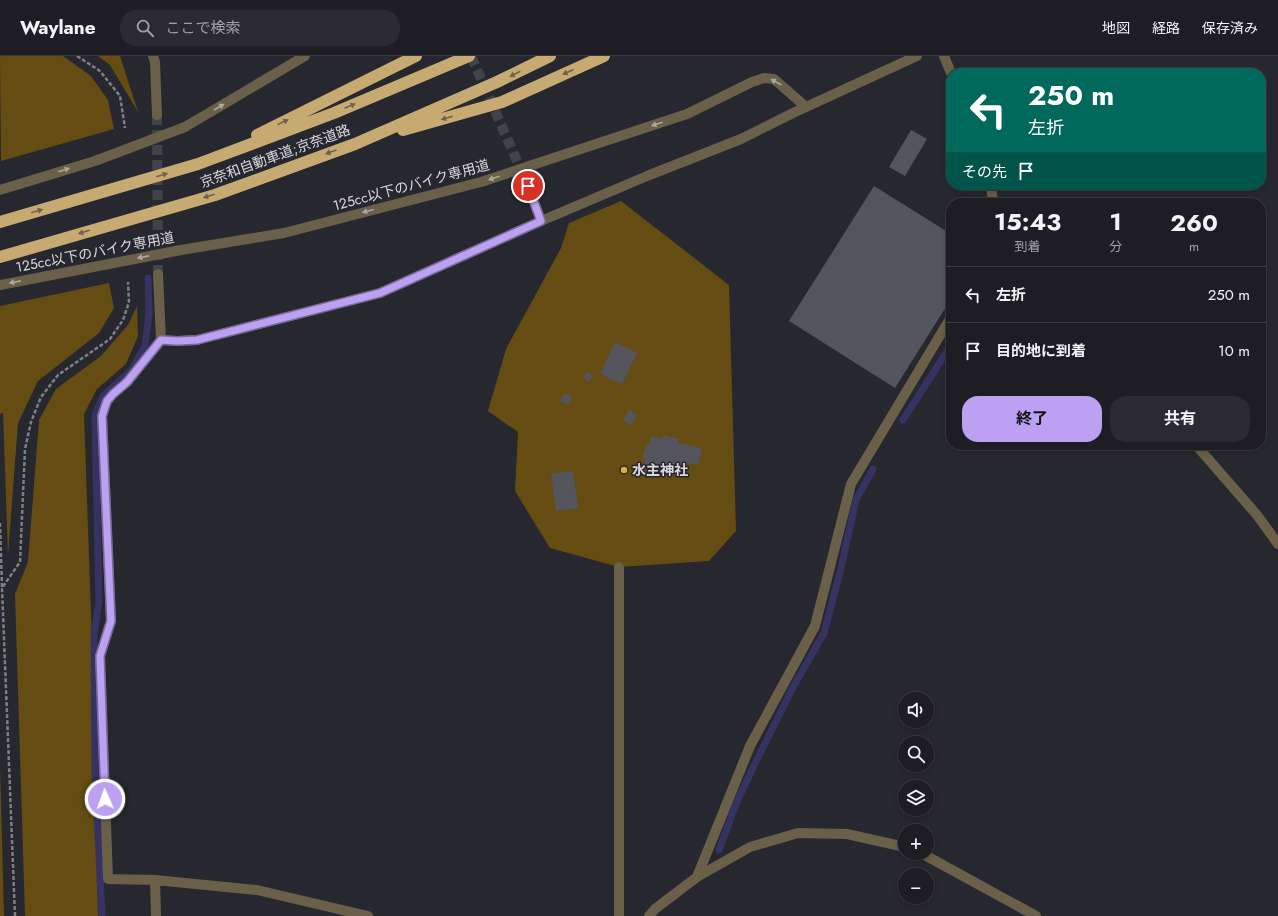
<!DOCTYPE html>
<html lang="ja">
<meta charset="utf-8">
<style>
body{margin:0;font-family:Jost,"Noto Sans JP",sans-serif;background:#2a2a30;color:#f1f3f6;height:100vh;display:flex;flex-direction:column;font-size:15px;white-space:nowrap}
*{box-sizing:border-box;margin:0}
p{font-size:13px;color:#a0a2a6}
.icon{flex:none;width:22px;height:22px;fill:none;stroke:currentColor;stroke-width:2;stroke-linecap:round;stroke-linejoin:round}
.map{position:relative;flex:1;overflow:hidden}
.details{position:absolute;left:946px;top:142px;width:320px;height:252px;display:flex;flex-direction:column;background:#1d1d23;border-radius:16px;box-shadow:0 2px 6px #0003,0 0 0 1px #3b3b41}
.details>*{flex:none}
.hud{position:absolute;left:946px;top:12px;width:320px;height:122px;border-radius:16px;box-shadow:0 2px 6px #0003,0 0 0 1px #3b3b41;background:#00695c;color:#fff;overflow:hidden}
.fabs{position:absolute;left:898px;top:636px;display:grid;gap:8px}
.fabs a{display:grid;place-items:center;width:36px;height:36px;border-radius:50%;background:#1d1d23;box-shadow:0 2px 6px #0003,0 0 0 1px #3b3b41;font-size:20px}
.pin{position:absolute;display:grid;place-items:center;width:34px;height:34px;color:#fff;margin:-17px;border:2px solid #fff;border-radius:50%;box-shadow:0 1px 4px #0007}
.me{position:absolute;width:44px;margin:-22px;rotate:358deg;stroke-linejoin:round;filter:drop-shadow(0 0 3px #0008)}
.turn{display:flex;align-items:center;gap:14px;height:84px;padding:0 16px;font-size:18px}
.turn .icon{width:52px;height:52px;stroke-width:2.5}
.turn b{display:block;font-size:28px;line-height:34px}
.then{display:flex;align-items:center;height:38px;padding:0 16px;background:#0003;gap:8px;font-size:15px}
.eta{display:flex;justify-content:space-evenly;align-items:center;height:68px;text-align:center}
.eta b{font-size:24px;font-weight:700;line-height:28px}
.button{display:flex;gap:8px;margin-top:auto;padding:8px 16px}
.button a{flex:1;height:46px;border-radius:16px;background:#bca0f2;color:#111;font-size:16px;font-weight:700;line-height:46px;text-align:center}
.button a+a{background:#2a2a30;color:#f1f3f6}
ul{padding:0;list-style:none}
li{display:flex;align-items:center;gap:12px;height:56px;padding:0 16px;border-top:1px solid #3b3b41}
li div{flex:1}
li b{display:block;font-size:15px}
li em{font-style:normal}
header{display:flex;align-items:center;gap:24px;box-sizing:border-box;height:56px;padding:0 20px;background:#1d1d23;border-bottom:1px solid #3b3b41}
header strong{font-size:19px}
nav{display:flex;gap:22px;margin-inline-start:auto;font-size:14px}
.search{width:280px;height:36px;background:#2a2a30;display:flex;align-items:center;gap:10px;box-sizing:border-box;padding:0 14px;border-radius:16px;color:#a0a2a6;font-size:15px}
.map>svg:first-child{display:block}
.green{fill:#654c12}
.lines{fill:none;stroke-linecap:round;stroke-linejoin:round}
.stream{stroke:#363363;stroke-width:7}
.building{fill:#54545d}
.street-tunnel{stroke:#424249;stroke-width:10;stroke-dasharray:10 5;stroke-linecap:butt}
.path{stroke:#7e7e85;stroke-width:2.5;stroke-dasharray:4 2;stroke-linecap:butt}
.street{stroke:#6a5f48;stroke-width:10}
.highway{stroke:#c6aa71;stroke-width:12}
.street-bridge{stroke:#6a5f48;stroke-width:10}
.oneway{fill:#6f624d}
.oneway2{fill:#aca8a1}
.route-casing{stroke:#7a689d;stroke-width:10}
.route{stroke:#bca0f2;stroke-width:7}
.poi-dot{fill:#e2ae34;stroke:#27272f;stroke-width:1.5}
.labels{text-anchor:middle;stroke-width:3;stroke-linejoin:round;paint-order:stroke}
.street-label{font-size:14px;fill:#d8d8dd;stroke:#27272f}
.poi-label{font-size:14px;font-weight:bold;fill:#d8d8dd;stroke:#27272f;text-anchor:start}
</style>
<header>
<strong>Waylane</strong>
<div class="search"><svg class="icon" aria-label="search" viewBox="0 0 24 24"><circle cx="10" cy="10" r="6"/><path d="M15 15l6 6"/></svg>ここで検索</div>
<nav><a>地図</a><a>経路</a><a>保存済み</a></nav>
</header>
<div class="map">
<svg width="1278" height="860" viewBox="0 0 1278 860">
<rect width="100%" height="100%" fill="#27272f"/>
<path class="green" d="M0,0H63L91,20L108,44L114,73L1,105Z
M98,0H120L138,56L110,9Z
M621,145L729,229L736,475L709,505L619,511L550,492L515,435L518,376L488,355L506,293L561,192L569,167Z
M109,227L114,252L99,277L38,325L18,367L8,499L3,357L0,358V250Z
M137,250L138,280L126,308L97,333L84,358L91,558L98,860H25L15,538L28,506L39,364L56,333L101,300L128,269Z
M0,709L4,860H0Z"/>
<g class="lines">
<path class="stream" d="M903,364L951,289
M719,794L736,748L751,716L791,635L824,577L841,512L856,444L873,413
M102,860L95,716L94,578L99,545L95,359L103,340L132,313L145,290L149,258L148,222"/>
</g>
<path class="building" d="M911,74L927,83L905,120L889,111Z
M874,130L951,178V243L895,332L789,265Z
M615,286L637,297L622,328L600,318Z
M587,316L593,319L590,326L583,322Z
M564,337L572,340L568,349L560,345Z
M629,354L637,359L631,369L623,364Z
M663,379L679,383L678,387L702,392L698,409L683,406L680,421L643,412L645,403H642L646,389H649L651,380L663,383Z
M573,415L578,452L556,455L551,418Z"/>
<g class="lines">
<path class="street-tunnel" d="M471,0L528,130
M157,59L158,218"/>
<path class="path" d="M77,0L100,15L120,40L125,72
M0,467L2,532
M15,860L2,532L20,506L25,393L31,366L41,341L58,319L110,283L123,264L129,246L128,226"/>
<path class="street" d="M153,0L155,6L157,59
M944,0L951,17
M185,71L305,0
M991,129L993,147
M528,130L541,165
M181,194L284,177L481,126L687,58L752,26L764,22L774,23L806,51
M158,218L161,284L177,285L197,284L380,237L541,165L647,120L741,83L793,57L917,0
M161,284L127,326L113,338L107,345L102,360L111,565L100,600L108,823L155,824L257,834L368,860
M1196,389L1257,459L1278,488
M619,511V860
M921,797L1036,860
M697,821L750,690L815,570L851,428L951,261
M155,824L156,860
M649,860L655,853L697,821L750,791L798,777L847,778L905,791"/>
<path class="highway" d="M403,74L502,46L604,0
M257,79L416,0
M0,166L198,108L334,57L469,0
M0,201L215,139L355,88L497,26L550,0"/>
<path class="street-bridge" d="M0,134L95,105L185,71
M0,229L181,194"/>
</g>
<defs><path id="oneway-solid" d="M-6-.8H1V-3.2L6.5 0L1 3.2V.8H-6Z"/></defs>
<g class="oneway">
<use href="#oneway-solid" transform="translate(568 16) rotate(156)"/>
<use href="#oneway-solid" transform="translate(515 18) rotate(153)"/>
<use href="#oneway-solid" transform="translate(350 50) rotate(-23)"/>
<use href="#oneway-solid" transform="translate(447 62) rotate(164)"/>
<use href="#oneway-solid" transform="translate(283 66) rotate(-26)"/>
<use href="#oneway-solid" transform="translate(331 96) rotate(160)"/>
<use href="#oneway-solid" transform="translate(162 119) rotate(-16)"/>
<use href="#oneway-solid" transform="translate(209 140) rotate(164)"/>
<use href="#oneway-solid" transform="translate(37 155) rotate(-16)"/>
<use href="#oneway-solid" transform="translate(84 176) rotate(164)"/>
</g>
<g class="oneway2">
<use href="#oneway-solid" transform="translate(776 26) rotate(-151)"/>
<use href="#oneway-solid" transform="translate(219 51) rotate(-31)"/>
<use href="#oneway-solid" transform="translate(657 68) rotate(162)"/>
<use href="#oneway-solid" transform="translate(64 114) rotate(-17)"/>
<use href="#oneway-solid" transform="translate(494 122) rotate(162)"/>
<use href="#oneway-solid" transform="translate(368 155) rotate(166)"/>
<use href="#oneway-solid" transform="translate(143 201) rotate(169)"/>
<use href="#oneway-solid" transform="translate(15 226) rotate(169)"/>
</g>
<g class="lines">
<g class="route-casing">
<path id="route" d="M105,743L100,600L111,565L102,360L107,345L113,338L127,326L161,284L177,285L197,284L380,237L541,165L528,130"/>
</g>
<use href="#route" class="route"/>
</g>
<circle class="poi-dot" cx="624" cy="414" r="4"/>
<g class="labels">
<g class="street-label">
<text transform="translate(275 100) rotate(-20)" y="5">京奈和自動車道;京奈道路</text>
<text transform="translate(411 129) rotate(-15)" y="5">125cc以下のバイク専用道</text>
<text transform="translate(95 196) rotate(-11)" y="5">125cc以下のバイク専用道</text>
</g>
<g class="poi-label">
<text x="632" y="419">水主神社</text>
</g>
</g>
</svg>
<div class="fabs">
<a><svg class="icon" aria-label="sound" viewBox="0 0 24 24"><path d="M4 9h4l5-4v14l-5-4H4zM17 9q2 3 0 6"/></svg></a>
<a><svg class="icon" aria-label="search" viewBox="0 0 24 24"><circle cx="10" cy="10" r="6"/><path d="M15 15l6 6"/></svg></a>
<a><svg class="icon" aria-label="layers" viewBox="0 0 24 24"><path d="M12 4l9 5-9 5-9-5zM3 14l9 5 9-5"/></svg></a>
<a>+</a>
<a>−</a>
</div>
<div class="pin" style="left:528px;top:130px;background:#d93025"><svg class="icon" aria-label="arrive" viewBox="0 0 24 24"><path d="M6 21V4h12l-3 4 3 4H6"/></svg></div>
<svg class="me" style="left:105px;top:743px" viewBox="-20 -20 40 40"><circle r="17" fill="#bca0f2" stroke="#fff" stroke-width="3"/><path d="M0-11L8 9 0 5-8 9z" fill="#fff"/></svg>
<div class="hud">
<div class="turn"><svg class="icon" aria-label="left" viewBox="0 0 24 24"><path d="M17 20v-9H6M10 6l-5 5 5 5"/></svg><div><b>250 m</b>左折</div></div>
<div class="then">その先<svg class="icon" aria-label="arrive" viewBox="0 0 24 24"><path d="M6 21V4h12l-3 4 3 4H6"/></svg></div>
</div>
<section class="details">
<div class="eta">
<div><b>15:43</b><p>到着</p></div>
<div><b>1</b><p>分</p></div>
<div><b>260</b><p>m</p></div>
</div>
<ul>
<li><svg class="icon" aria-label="left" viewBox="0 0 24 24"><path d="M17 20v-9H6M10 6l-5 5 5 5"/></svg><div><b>左折</b></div><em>250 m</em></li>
<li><svg class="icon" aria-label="arrive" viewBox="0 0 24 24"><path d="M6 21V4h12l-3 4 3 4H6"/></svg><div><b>目的地に到着</b></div><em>10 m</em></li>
</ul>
<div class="button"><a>終了</a><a>共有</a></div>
</section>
</div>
